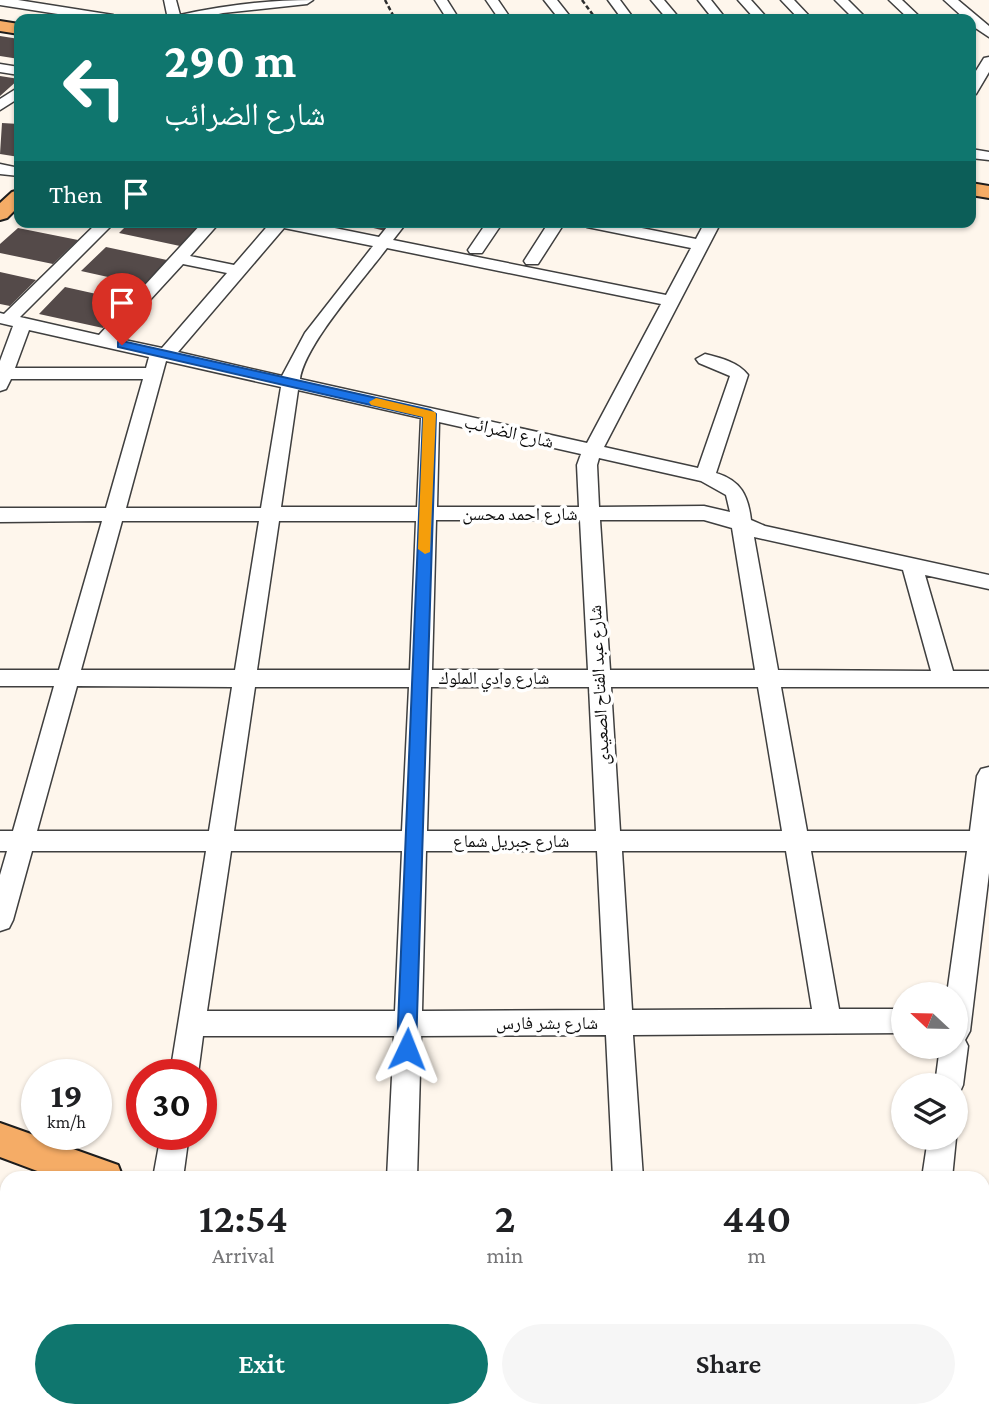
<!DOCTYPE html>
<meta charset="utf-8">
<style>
body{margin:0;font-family:"Crimson Pro","Noto Naskh Arabic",serif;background:#f6f6f6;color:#202124;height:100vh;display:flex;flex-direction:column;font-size:26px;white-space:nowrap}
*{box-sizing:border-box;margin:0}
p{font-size:23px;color:#757577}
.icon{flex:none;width:38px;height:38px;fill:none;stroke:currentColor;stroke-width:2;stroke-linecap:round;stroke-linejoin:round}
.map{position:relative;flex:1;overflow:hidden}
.drawer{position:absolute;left:0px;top:1171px;width:990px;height:247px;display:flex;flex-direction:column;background:#fff;border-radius:21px 21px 0 0;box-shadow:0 2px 5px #0004}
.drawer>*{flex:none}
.guide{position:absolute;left:14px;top:14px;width:962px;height:214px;border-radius:14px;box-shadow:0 2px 5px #0004;background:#0f766e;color:#fff;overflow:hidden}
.needle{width:46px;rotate:292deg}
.controls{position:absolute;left:891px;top:982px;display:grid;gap:14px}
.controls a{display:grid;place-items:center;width:77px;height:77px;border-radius:50%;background:#fff;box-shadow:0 2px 5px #0004;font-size:35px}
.speed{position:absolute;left:21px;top:1059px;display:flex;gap:14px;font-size:35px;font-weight:700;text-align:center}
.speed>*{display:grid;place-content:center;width:91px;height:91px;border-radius:50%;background:#fff;box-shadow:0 2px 5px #0004;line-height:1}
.speed small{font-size:18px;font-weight:400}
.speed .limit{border:10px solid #d22;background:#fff;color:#111}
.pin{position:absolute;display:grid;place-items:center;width:60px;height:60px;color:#fff;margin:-72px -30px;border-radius:50% 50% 50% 0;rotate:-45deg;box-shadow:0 0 7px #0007}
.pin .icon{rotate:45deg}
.me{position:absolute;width:77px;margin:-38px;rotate:2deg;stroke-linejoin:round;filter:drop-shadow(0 0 5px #0008)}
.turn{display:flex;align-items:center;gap:24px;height:147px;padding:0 35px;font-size:32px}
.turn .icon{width:91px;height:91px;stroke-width:2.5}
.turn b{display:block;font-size:49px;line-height:60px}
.then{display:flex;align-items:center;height:66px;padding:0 35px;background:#0003;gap:14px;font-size:26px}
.eta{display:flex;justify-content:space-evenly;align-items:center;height:119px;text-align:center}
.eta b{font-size:42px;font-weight:600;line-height:49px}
.primary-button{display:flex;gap:14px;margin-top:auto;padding:14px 35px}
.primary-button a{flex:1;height:80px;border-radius:42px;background:#0f766e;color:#fff;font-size:28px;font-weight:600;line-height:80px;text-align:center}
.primary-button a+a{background:#f6f6f6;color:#202124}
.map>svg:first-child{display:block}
.building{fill:#544a49}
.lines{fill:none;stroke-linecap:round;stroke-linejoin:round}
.minor-casing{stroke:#3f3f3f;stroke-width:3}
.major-casing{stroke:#1d1d1d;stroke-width:4}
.path{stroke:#2e2e2e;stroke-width:2.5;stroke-dasharray:4.5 2.5;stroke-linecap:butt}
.minor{fill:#fff;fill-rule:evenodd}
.major{fill:#f5ac66;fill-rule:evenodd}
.route{fill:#1a73e8;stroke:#114b97;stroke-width:2}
.slow{fill:#f59e0b}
.labels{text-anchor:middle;stroke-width:7;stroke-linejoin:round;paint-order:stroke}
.street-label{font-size:18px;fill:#0c0c0c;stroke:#fff}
</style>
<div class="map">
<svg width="989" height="1416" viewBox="0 0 989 1416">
<rect width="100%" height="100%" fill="#fef6ec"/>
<path class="building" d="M0,36L19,39V59L0,56Z
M0,76L19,79L0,96Z
M2,123L19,124V157L0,154Z
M130,222H203L180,246L119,233Z
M350,222H392L385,231Z
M18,228L78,240L53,264L0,253V244Z
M106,247L167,260L144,285L81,271Z
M0,272L36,280L10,306L0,304Z
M65,287L128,301L103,328L39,314Z"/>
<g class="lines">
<g class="minor-casing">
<path id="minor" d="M0,0H18L113,15L119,19H90L0,5Z
M164,0H176L180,15C225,5 267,0 313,0L307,4L223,13L196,19H168Z
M435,0H447L459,19H447Z
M486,0H498L511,19H499Z
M544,0H557L572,19H559Z
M608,0H620L634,19H622Z
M651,0H664L680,19H667Z
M698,0H711L726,19H713Z
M738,0H751L768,19H755Z
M781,0H794L812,19H799Z
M835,0H848L867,19H854Z
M889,0H902L922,19H909Z
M944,0H958L989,26V37L971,25V19H965Z
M989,57V72L976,94L971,95V79L984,58Z
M0,64L19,67V75L0,72Z
M19,87V98L0,110V99Z
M971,149L989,152V160L971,158Z
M0,164L19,168V176L0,174Z
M98,222H115L20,317L99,335L203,222H220L190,256L234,265L271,222H305L379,237L391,222H407L393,240L666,295L691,248L587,227L579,222H612L696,239L705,222H721L604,447L698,468L730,376L699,363L696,359L705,354C721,358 738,362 748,375L716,473C741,481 748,495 751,520L765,526L989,575V589L925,575L953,671H989V687H781L807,831H970L977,776L981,769L989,767V873L970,1031L965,1040L968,1046L963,1085L959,1094L956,1096V1085H935L940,1046H956V994H947L967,851H811L839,1009H903V1033L633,1035L643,1178H613L606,1035L421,1036L417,1178H387L394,1036H203L198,1074H170L206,851H32L13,920L9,928L0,931V875L7,851H0V831H13L54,686H0V670H59L102,521L0,522V508H106L143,379H11L6,389L0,391V361L13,326L0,323V313L4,314ZM284,228L373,246L305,333L282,376L178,352ZM387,248L661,304L587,443L300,379C305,344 364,279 387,248ZM183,264L227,273L162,348L115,338ZM29,330L149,357L146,368H15ZM166,361L281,387L261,508H126ZM298,390L421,418L417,507H281ZM439,422L581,454L577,465L579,507H437ZM599,458L701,481L726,495L730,512L704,506L599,507L597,465ZM436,520H580L588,670H432ZM600,520H704L732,528L755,670H610ZM122,521H259L235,670H81ZM279,521H416L410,670H257ZM754,537L903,570L931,671L778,670ZM77,686L232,687L209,831H37ZM255,687H409L402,831H234ZM431,687H589L596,831H427ZM611,687H758L782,831H620ZM231,851H402L395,1011H207ZM426,851H597L605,1010L422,1011ZM622,851H786L812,1009L632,1010Z
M487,222H503L482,253H470L468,250Z
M549,222H565L538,264H526L524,261Z
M161,1134H189L183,1178H153Z
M956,1136V1138L952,1178H922L928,1138Z
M7,1340V1382L0,1385V1343Z
M277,1410H310L308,1416H276Z
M601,1410H634L632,1416H600Z
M892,1410H924L923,1416H891Z"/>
</g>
<g class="major-casing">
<path id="major" d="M0,21L19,24V34L0,31Z
M971,183L989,186V198L971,195Z
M19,190V206L7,218L0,220V203L12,192Z
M0,1123L118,1165L123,1178H56L0,1157Z
M739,1410H793L795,1416H741Z"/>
</g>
<path class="path" d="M385,0L395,19
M582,0L596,19"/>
<use href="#minor" class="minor"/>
<use href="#major" class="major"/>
</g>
<path class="route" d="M122,341L430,410L436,414L416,1049L414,1056L407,1058L400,1056L397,1049L423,417L118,347V342Z"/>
<path class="slow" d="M376,398L435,412L436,414L430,552L425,554L418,549L423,417L371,405L369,402Z"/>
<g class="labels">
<g class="street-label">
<text transform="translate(509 432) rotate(13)" y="6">شارع الضرائب</text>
<text x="520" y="520">شارع احمد محسن</text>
<text x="494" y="684">شارع وادي الملوك</text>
<text transform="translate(599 685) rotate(-93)" y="6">شارع عبد الفتاح الصعيدى</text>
<text x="511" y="847">شارع جبريل شماع</text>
<text x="547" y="1029">شارع بشر فارس</text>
</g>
</g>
</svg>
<div class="controls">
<a><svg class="needle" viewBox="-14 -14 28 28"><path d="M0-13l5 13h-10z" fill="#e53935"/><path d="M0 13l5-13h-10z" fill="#757577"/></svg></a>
<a><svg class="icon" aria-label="layers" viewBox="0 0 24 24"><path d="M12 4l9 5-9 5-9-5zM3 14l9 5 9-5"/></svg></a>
</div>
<div class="speed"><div>19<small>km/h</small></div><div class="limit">30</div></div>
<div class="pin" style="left:122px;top:345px;background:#d93025"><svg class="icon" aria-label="arrive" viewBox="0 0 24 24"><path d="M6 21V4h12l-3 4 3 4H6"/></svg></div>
<svg class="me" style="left:407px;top:1049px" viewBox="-20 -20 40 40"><path d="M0-17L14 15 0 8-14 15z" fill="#1a73e8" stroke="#fff" stroke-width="4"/></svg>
<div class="guide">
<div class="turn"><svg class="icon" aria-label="left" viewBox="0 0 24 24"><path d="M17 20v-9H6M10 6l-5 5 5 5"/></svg><div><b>290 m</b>شارع الضرائب</div></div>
<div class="then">Then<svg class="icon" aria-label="arrive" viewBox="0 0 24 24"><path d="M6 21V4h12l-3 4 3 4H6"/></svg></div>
</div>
<section class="drawer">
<div class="eta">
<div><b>12:54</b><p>Arrival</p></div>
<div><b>2</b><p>min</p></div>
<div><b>440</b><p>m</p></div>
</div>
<div class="primary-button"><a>Exit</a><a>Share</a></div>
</section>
</div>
